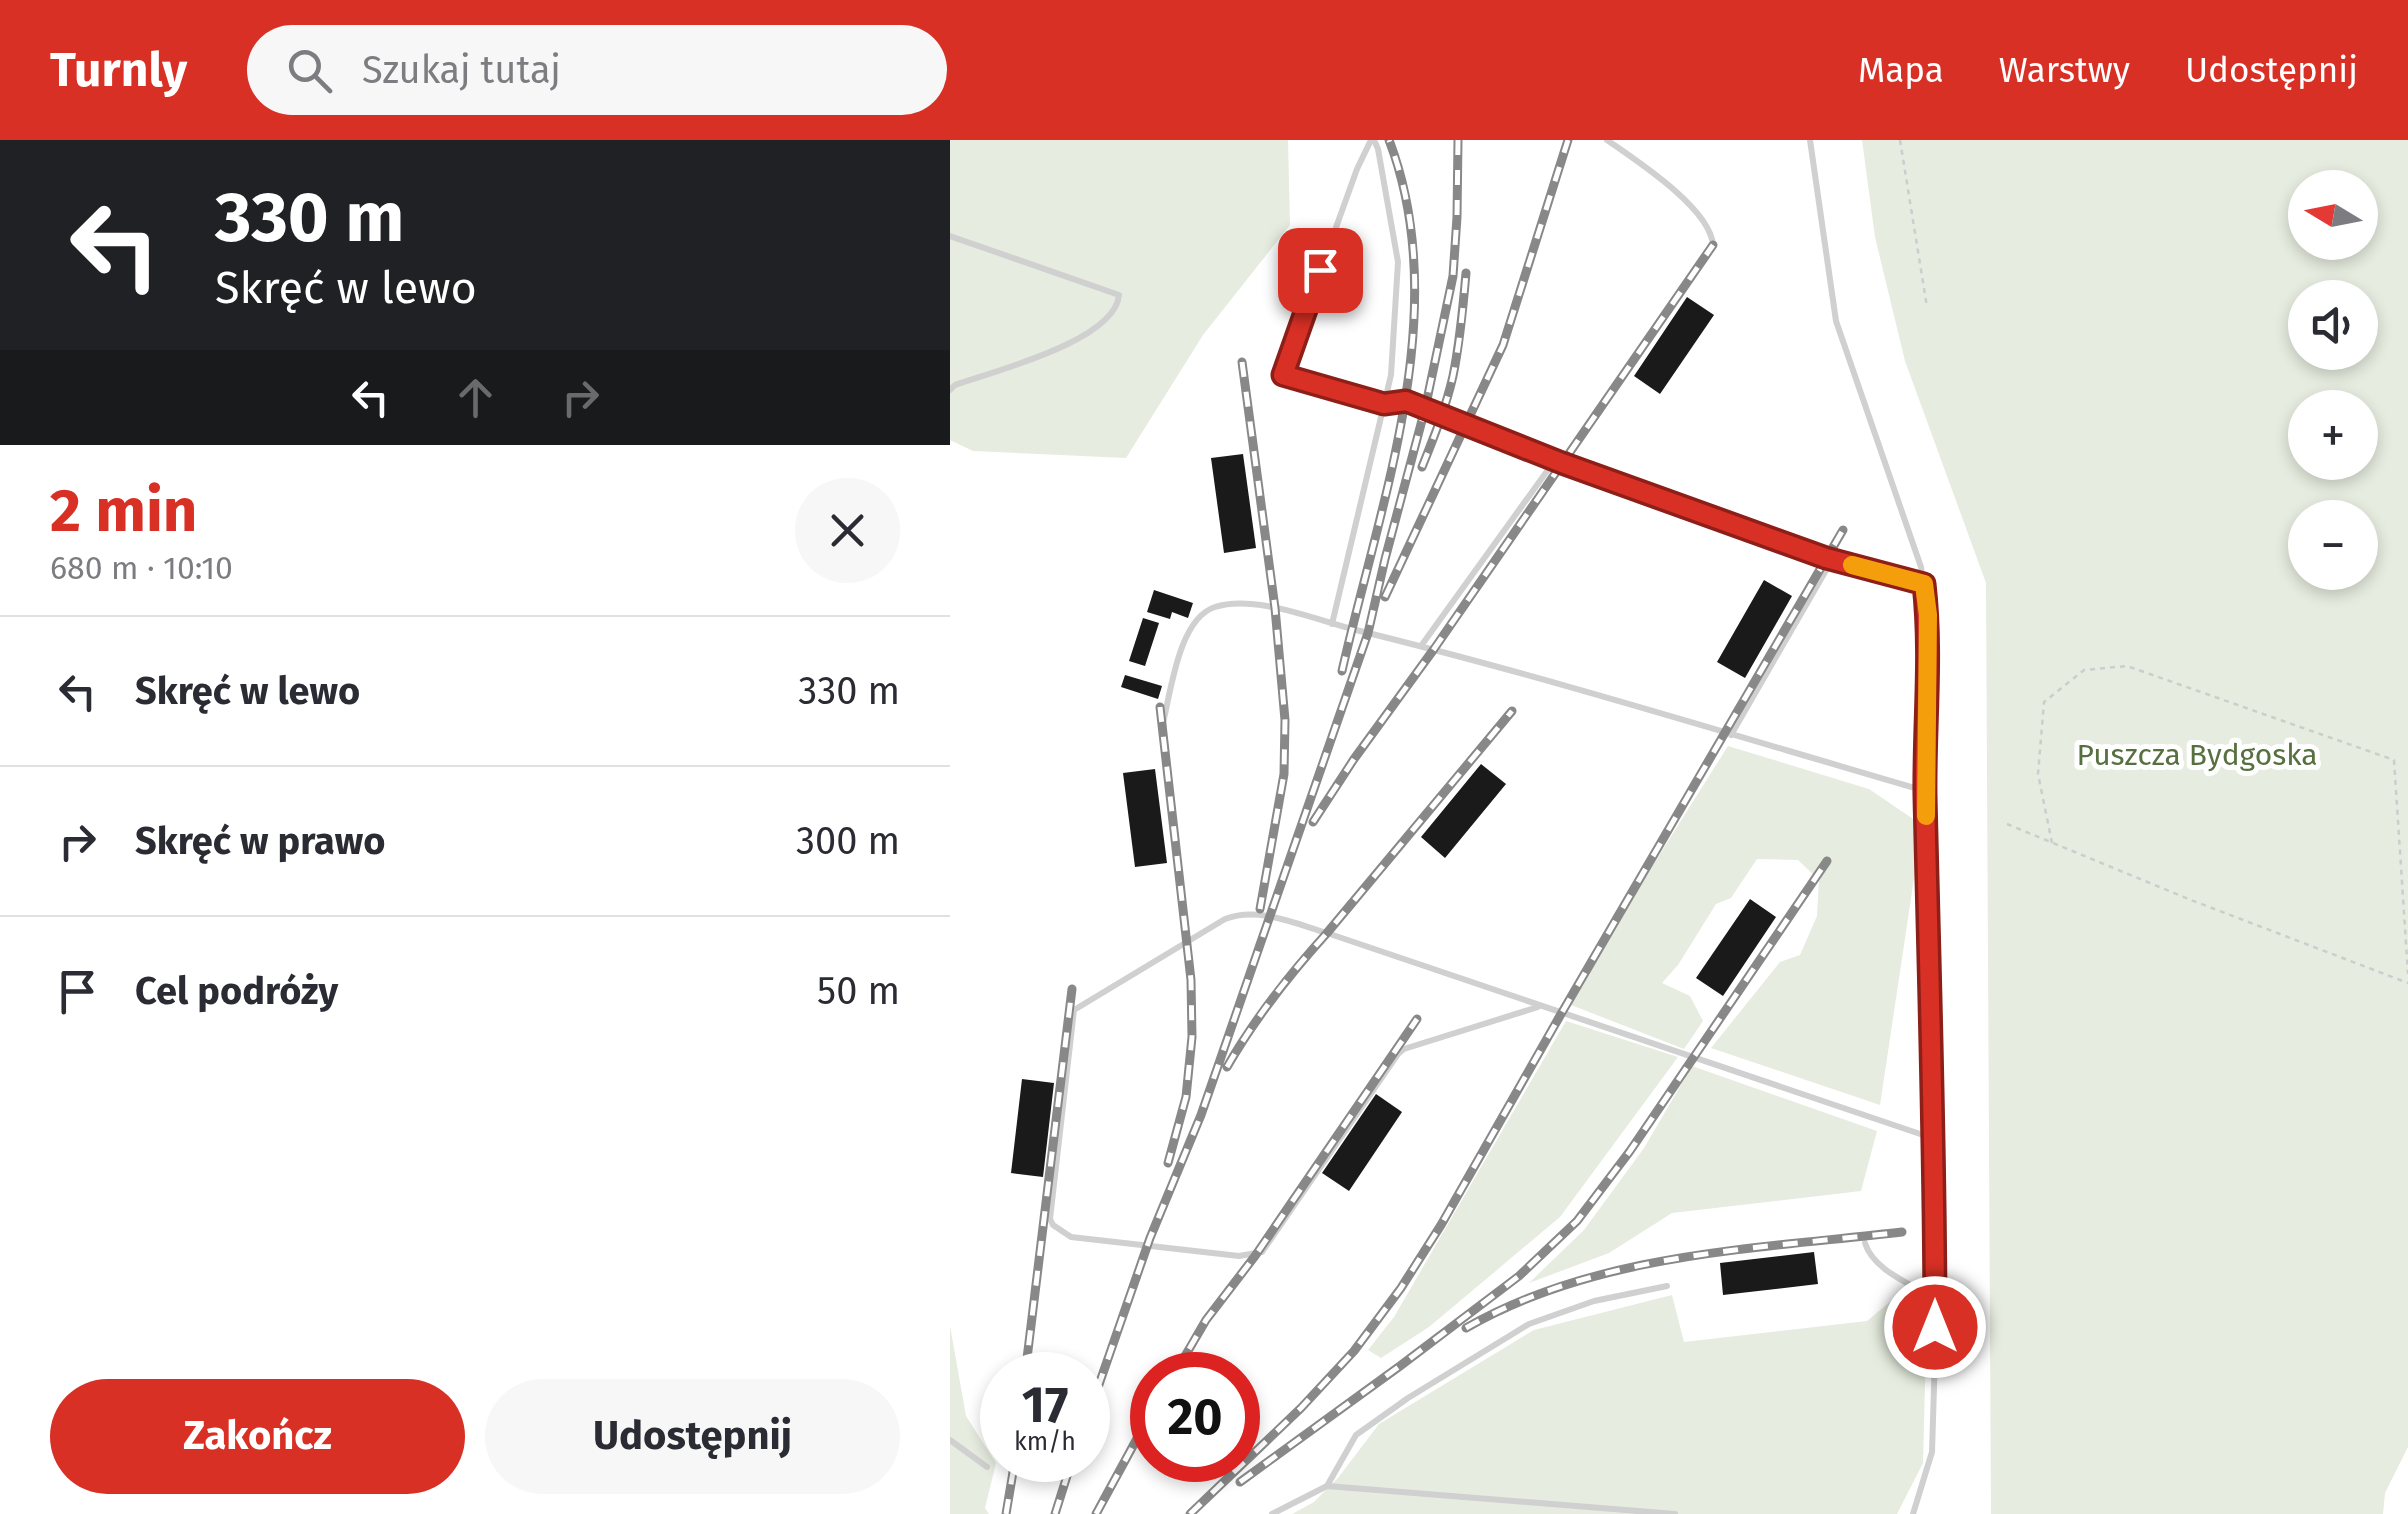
<!DOCTYPE html>
<html lang="pl">
<meta charset="utf-8">
<style>
body{margin:0;font-family:"Fira Sans",sans-serif;background:#f7f7f7;color:#2b2b33;height:100vh;display:flex;flex-direction:column;font-size:38px;white-space:nowrap}
*{box-sizing:border-box;margin:0}
p{font-size:32px;color:#7c7c81}
.icon{flex:none;width:55px;height:55px;fill:none;stroke:currentColor;stroke-width:2;stroke-linecap:round;stroke-linejoin:round}
.map{position:relative;flex:1;overflow:hidden}
.drawer{display:flex;flex-direction:column;background:#fff;width:950px}
.drawer>*{flex:none}
.banner{background:#202124;color:#fff;overflow:hidden}
.needle{width:65px;rotate:280deg}
.fabs{position:absolute;left:1338px;top:30px;display:grid;gap:20px}
.fabs a{display:grid;place-items:center;width:90px;height:90px;border-radius:50%;background:#fff;box-shadow:0 5px 15px #0003;font-size:50px}
.speed{position:absolute;left:30px;top:1212px;display:flex;gap:20px;font-size:50px;font-weight:700;text-align:center}
.speed>*{display:grid;place-content:center;width:130px;height:130px;border-radius:50%;background:#fff;box-shadow:0 5px 15px #0003;line-height:1}
.speed small{font-size:25px;font-weight:400}
.speed .limit{border:15px solid #d22;background:#fff;color:#111}
.pin{position:absolute;display:grid;place-items:center;width:85px;height:85px;color:#fff;margin:-42px;border-radius:20px;box-shadow:0 5px 15px #0006}
.me{position:absolute;width:110px;margin:-55px;rotate:0deg;stroke-linejoin:round;filter:drop-shadow(0 0 8px #0008)}
.turn{display:flex;align-items:center;gap:35px;height:210px;padding:0 50px;font-size:45px}
.turn .icon{width:130px;height:130px;stroke-width:2.5}
.turn b{display:block;font-size:70px;line-height:85px}
.lanes{display:flex;align-items:center;height:95px;padding:0 50px;background:#0003;justify-content:center;gap:50px;direction:ltr}
.lanes .off{opacity:.35}
.round{display:grid;place-items:center;flex:none;width:105px;height:105px;border-radius:52px;background:#f7f7f7}
.headline{display:flex;align-items:center;justify-content:space-between;height:170px;padding:0 50px}
h1{font-size:60px;font-weight:700;line-height:75px;color:#d93025}
.button{display:flex;gap:20px;margin-top:auto;padding:20px 50px}
.button a{flex:1;height:115px;border-radius:60px;background:#d93025;color:#fff;font-size:40px;font-weight:700;line-height:115px;text-align:center}
.button a+a{background:#f7f7f7;color:#2b2b33}
ul{padding:0;list-style:none}
li{display:flex;align-items:center;gap:30px;height:150px;padding:0 50px;border-top:2px solid #e1e1e2}
li div{flex:1}
li b{display:block;font-size:38px}
li em{font-style:normal}
header{display:flex;align-items:center;gap:60px;box-sizing:border-box;height:140px;padding:0 50px;background:#d93025;color:#fff}
header strong{font-size:48px}
nav{display:flex;gap:55px;margin-inline-start:auto;font-size:35px}
.search{width:700px;height:90px;background:#f7f7f7;display:flex;align-items:center;gap:25px;box-sizing:border-box;padding:0 35px;border-radius:55px;color:#7c7c81;font-size:38px}
main{display:flex;flex:1;min-height:0}
.map>svg:first-child{display:block}
.green{fill:#e6ecdf;fill-rule:evenodd}
.building{fill:#1a1a1a}
.lines{fill:none;stroke-linecap:round;stroke-linejoin:round}
.path{stroke:#cdcdcd;stroke-width:2.5;stroke-dasharray:5 5;stroke-linecap:butt}
.service{stroke:#d0d0d0;stroke-width:6}
.rail-casing{stroke:#888;stroke-width:9}
.rail{stroke:#fff;stroke-width:5;stroke-dasharray:15;stroke-linecap:butt}
.route-casing{stroke:#8d1f18;stroke-width:25}
.route{stroke:#d93025;stroke-width:18}
.slow{stroke:#f59e0b;stroke-width:18}
.labels{text-anchor:middle;stroke-width:10;stroke-linejoin:round;paint-order:stroke}
.park-label{font-size:30px;fill:#56703f;stroke:#fff}
</style>
<header>
<strong>Turnly</strong>
<div class="search"><svg class="icon" aria-label="search" viewBox="0 0 24 24"><circle cx="10" cy="10" r="6"/><path d="M15 15l6 6"/></svg>Szukaj tutaj</div>
<nav><a>Mapa</a><a>Warstwy</a><a>Udostępnij</a></nav>
</header>
<main>
<section class="drawer">
<div class="banner">
<div class="turn"><svg class="icon" aria-label="left" viewBox="0 0 24 24"><path d="M17 20v-9H6M10 6l-5 5 5 5"/></svg><div><b>330 m</b>Skręć w lewo</div></div>
<div class="lanes"><svg class="icon" aria-label="left" viewBox="0 0 24 24"><path d="M17 20v-9H6M10 6l-5 5 5 5"/></svg><svg class="icon off" aria-label="ahead" viewBox="0 0 24 24"><path d="M12 20V5M6 11l6-6 6 6"/></svg><svg class="icon off" aria-label="right" viewBox="0 0 24 24"><path d="M7 20v-9h11M14 6l5 5-5 5"/></svg></div>
</div>
<div class="headline"><div><h1>2 min</h1><p>680 m · 10:10</p></div><a class="round"><svg class="icon" aria-label="close" viewBox="0 0 24 24"><path d="M6 6l12 12M18 6L6 18"/></svg></a></div>
<ul>
<li><svg class="icon" aria-label="left" viewBox="0 0 24 24"><path d="M17 20v-9H6M10 6l-5 5 5 5"/></svg><div><b>Skręć w lewo</b></div><em>330 m</em></li>
<li><svg class="icon" aria-label="right" viewBox="0 0 24 24"><path d="M7 20v-9h11M14 6l5 5-5 5"/></svg><div><b>Skręć w prawo</b></div><em>300 m</em></li>
<li><svg class="icon" aria-label="arrive" viewBox="0 0 24 24"><path d="M6 21V4h12l-3 4 3 4H6"/></svg><div><b>Cel podróży</b></div><em>50 m</em></li>
</ul>
<div class="button"><a>Zakończ</a><a>Udostępnij</a></div>
</section>
<div class="map">
<svg width="1458" height="1374" viewBox="0 0 1458 1374">
<rect width="100%" height="100%" fill="#fff"/>
<path class="green" d="M0,0H338L340,85L253,195L176,318L23,311L0,300Z
M912,0H1458V1307L1435,1353L1433,1374H1041L1036,443L955,221L925,97ZM1355,48H1410V102H1355ZM1355,158H1410V212H1355ZM1355,268H1410V322H1355ZM1355,378H1410V432H1355Z
M778,606L919,649L972,685L930,965L761,908L830,822L850,815L867,776L869,740L848,720L807,719L781,758L766,764L728,825L712,843L740,856L753,881L734,909L616,863Z
M616,881L728,917L610,1077L479,1187L431,1218L418,1210L444,1177Z
M742,926L927,991L911,1051L722,1073L659,1113L579,1143L634,1090L694,1008Z
M953,1151L977,1168L973,1323L947,1374H342L364,1362L388,1338L429,1284L584,1190L722,1155L734,1202L917,1181Z
M0,1186L16,1276L46,1323L35,1368L39,1374H0Z"/>
<path class="building" d="M737,157L764,175L710,254L684,236Z
M293,314L306,408L274,413L261,318Z
M814,440L842,456L795,538L767,522Z
M204,450L243,463L238,478L222,472L220,479L197,472Z
M193,478L209,483L195,526L179,521Z
M175,535L212,546L208,559L171,547Z
M531,624L556,644L495,718L471,697Z
M205,629L217,723L185,727L173,633Z
M800,759L826,777L773,856L746,838Z
M72,939L104,943L93,1037L61,1033Z
M426,954L452,972L399,1051L372,1033Z
M864,1112L868,1144L773,1155L770,1123Z"/>
<g class="lines">
<path class="path" d="M950,0L977,167
M1057,684L1241,760L1458,843
M1102,703L1088,634L1094,562L1134,530L1177,526L1444,620L1458,834"/>
<path class="service" d="M421,0L407,29L333,235L434,265L456,261L612,323L876,418L974,445
M657,0C687,21 760,68 763,105
M860,0L886,181L971,427L977,475L975,651L985,999V1215L982,1312L963,1374
M0,96L169,155C165,201 44,231 5,245L0,250
M382,484L441,235L448,122L428,9L424,0
M471,506L605,320
M212,587C221,553 228,479 265,467C305,454 366,480 406,490C597,537 786,596 975,651
M781,595L882,420
M124,870L100,1079L103,1085L121,1097L289,1116L312,1112L448,914L454,909L588,867
M119,873L275,779C308,766 346,784 377,793L985,999
M915,1103C923,1130 961,1144 984,1158
M0,1300L37,1327
M377,1346L406,1295L458,1258L579,1184L644,1161L717,1146
M322,1374L377,1346L725,1374"/>
<g class="rail-casing">
<path id="rail" d="M292,222L325,468L335,580L334,634L310,769
M472,327C484,297 496,267 503,236C510,202 513,168 516,133
M435,457L553,205L618,0
M392,531C430,363 504,170 439,0
M210,567L241,840L242,897L236,957L218,1023
M363,682L404,619L484,509L763,105
M277,927C305,878 339,835 377,793L562,571
M516,1188C647,1113 806,1109 952,1092
M75,1235L122,849
M224,1235L256,1180L305,1116L467,879
M138,1276L200,1098L251,975L418,493L435,419L475,269L503,136L507,77L508,0
M290,1342L450,1226L569,1136L627,1081L680,1011L877,721
M56,1374L65,1320
M105,1374L122,1320
M146,1374L202,1271
M240,1374L351,1268L404,1211L451,1148L491,1085L611,874L893,390"/>
</g>
<use href="#rail" class="rail"/>
</g>
<g class="lines">
<g class="route-casing">
<path id="route" d="M370,130L333,235L434,264L456,261L612,323L876,418L974,444C982,515 974,586 975,656C979,833 985,1010 985,1187"/>
</g>
<use href="#route" class="route"/>
<path class="slow" d="M902,425L974,444L978,475L976,676"/>
</g>
<g class="labels">
<g class="park-label">
<text x="1247" y="625">Puszcza Bydgoska</text>
</g>
</g>
</svg>
<div class="fabs">
<a><svg class="needle" viewBox="-14 -14 28 28"><path d="M0-13l5 13h-10z" fill="#e53935"/><path d="M0 13l5-13h-10z" fill="#7c7c81"/></svg></a>
<a><svg class="icon" aria-label="sound" viewBox="0 0 24 24"><path d="M4 9h4l5-4v14l-5-4H4zM17 9q2 3 0 6"/></svg></a>
<a>+</a>
<a>−</a>
</div>
<div class="speed"><div>17<small>km/h</small></div><div class="limit">20</div></div>
<div class="pin" style="left:370px;top:130px;background:#d93025"><svg class="icon" aria-label="arrive" viewBox="0 0 24 24"><path d="M6 21V4h12l-3 4 3 4H6"/></svg></div>
<svg class="me" style="left:985px;top:1187px" viewBox="-20 -20 40 40"><circle r="17" fill="#d93025" stroke="#fff" stroke-width="3"/><path d="M0-11L8 9 0 5-8 9z" fill="#fff"/></svg>
</div>
</main>
